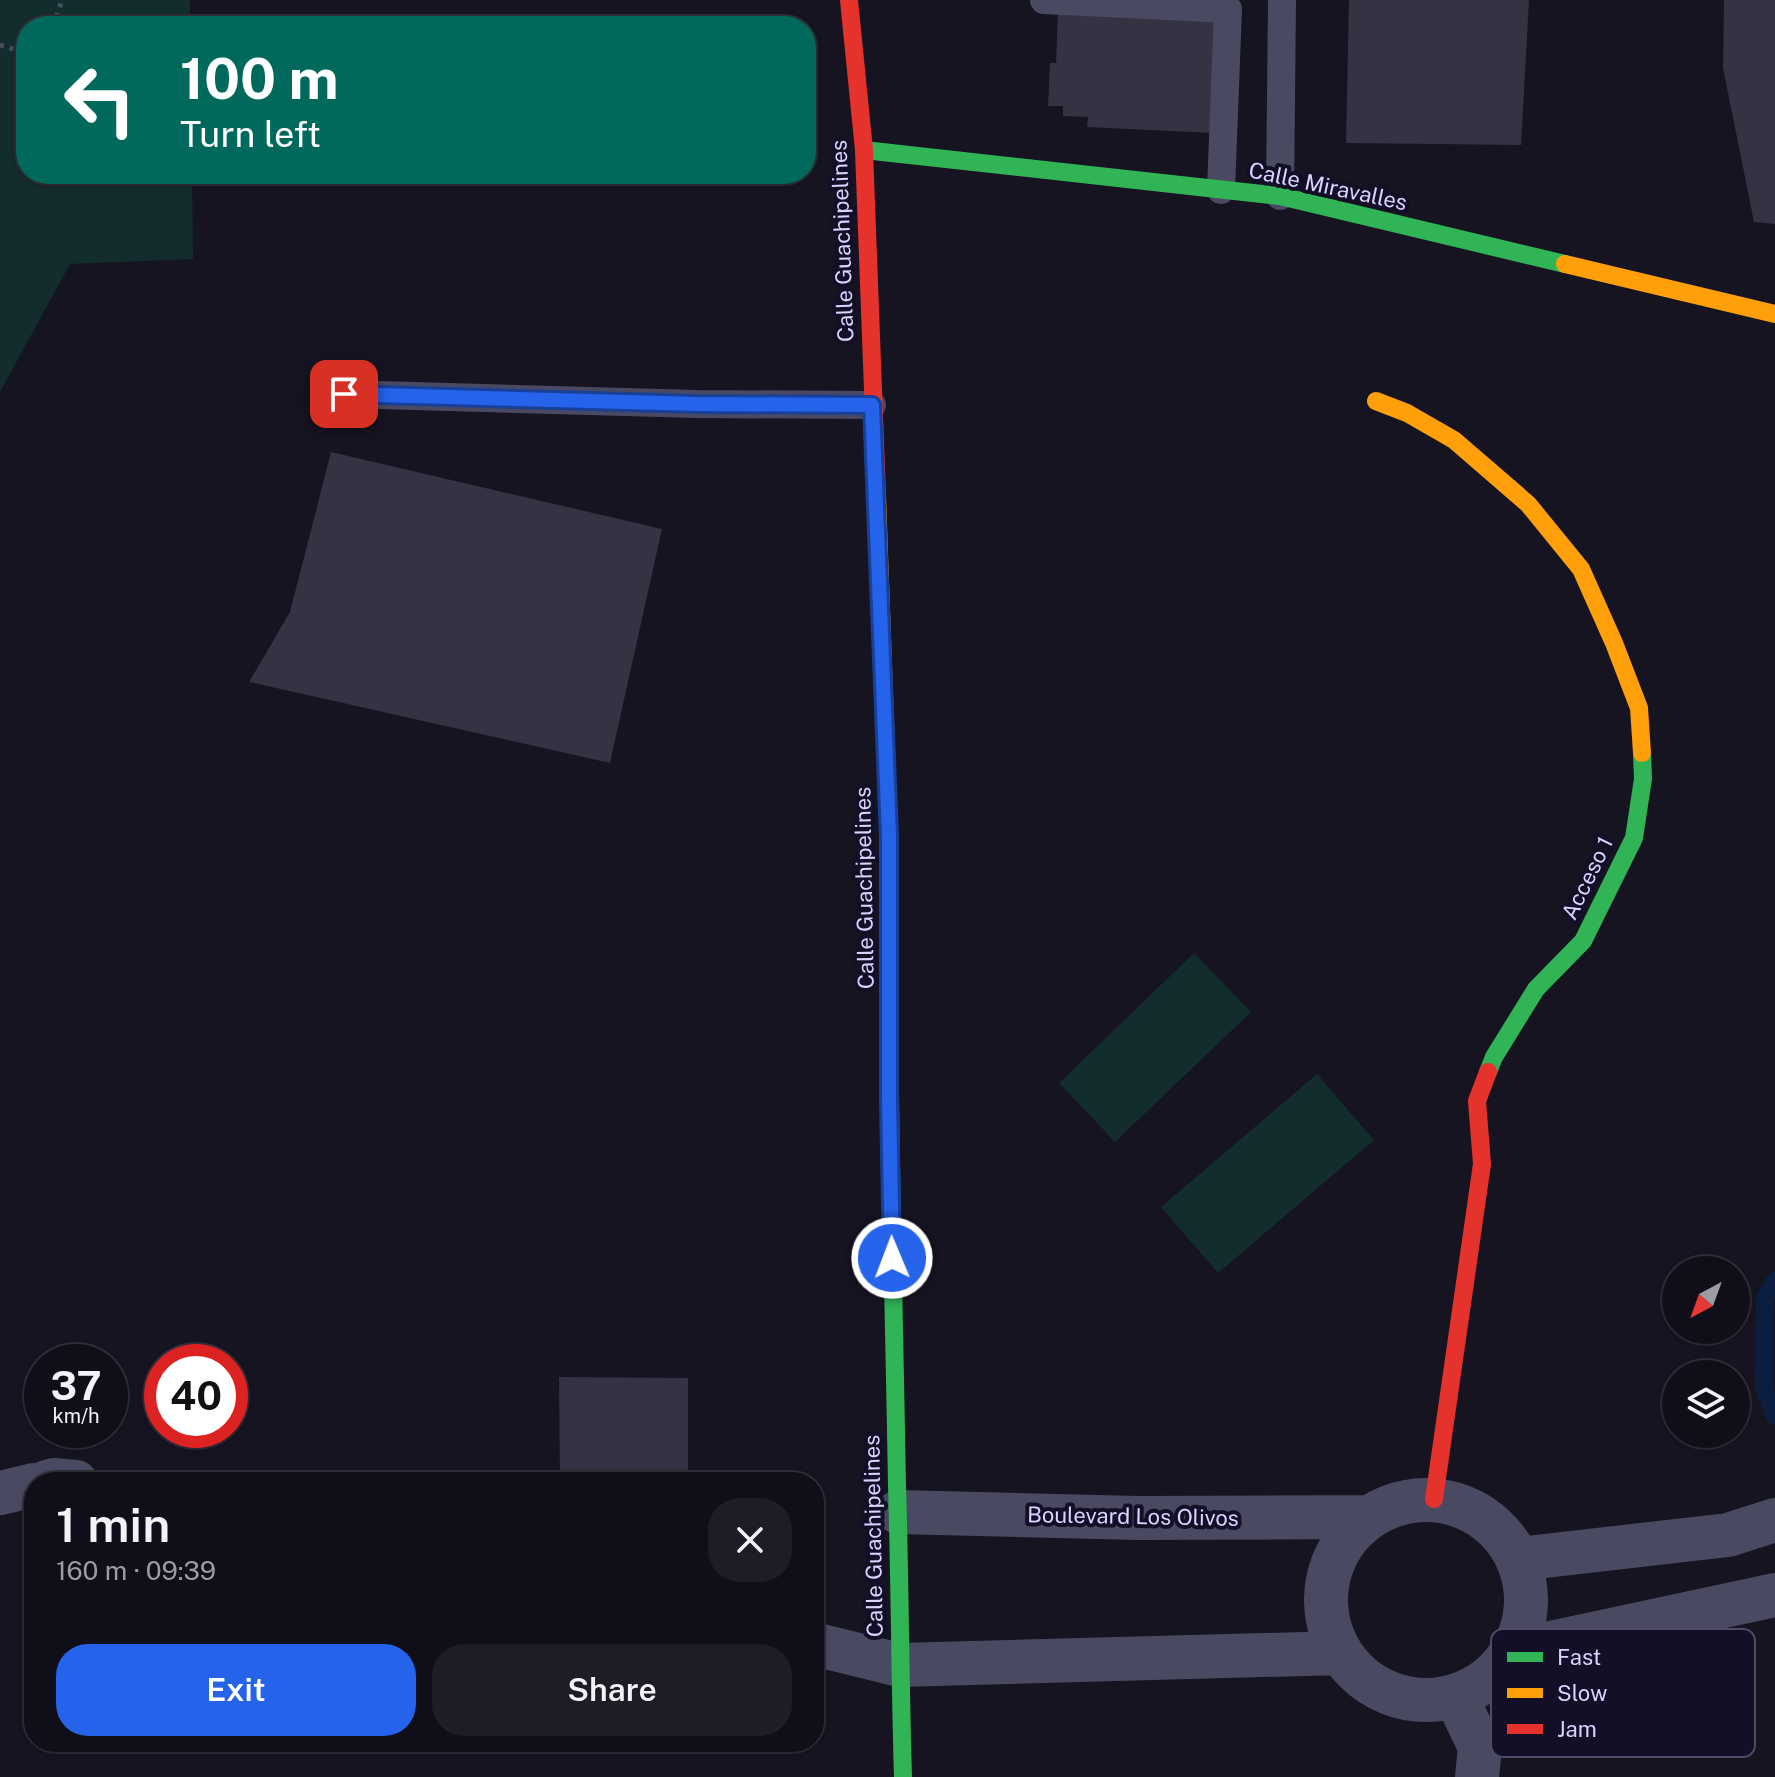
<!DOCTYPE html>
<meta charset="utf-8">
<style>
body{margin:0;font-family:"Public Sans",sans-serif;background:#1e1d26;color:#f1f3f6;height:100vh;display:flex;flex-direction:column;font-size:30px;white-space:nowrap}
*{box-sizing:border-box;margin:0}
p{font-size:26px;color:#9c9ca2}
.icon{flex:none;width:44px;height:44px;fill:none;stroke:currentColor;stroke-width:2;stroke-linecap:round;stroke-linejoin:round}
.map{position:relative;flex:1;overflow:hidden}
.panel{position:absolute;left:24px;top:1472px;width:800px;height:280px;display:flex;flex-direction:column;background:#100f19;border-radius:32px;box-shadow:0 2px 6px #0004,0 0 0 2px #302f38}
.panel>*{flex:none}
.guide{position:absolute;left:16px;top:16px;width:800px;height:168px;border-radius:32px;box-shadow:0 2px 6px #0004,0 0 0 2px #302f38;background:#00695c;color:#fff;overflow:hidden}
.needle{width:52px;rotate:221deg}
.fabs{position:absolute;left:1662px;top:1256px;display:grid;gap:16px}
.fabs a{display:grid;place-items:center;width:88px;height:88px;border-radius:50%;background:#100f19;box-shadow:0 2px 6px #0004,0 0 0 2px #302f38;font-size:40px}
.speed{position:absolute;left:24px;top:1344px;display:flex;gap:16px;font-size:40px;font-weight:700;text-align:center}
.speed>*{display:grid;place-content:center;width:104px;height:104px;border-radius:50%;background:#100f19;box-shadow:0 2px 6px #0004,0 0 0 2px #302f38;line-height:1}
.speed small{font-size:20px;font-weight:400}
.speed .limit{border:12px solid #d22;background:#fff;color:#111}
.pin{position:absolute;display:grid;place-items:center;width:68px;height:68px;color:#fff;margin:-34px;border-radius:16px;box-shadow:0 4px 12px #0006}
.me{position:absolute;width:88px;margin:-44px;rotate:359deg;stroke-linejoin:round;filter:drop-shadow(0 0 6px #0008)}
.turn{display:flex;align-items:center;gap:28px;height:168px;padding:0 32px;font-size:36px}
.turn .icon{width:104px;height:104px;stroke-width:2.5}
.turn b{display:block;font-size:56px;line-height:68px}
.round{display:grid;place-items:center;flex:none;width:84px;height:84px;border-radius:32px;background:#1e1d26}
.summary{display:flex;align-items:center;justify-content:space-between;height:136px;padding:0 32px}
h1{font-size:48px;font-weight:600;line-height:60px}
.cta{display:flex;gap:16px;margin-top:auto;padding:16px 32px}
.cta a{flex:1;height:92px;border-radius:32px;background:#2563eb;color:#fff;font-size:32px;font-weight:600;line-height:92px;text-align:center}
.cta a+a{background:#1e1d26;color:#f1f3f6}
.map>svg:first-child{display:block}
.green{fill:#132c2d}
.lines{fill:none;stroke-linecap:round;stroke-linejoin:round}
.stream{stroke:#0b1e41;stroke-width:18}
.building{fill:#343243}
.path{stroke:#44505f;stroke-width:5;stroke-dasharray:4 6;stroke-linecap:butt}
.lane{stroke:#4a4962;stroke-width:28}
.street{stroke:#4a4962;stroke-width:44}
.fast{stroke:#30b455;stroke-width:18}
.slow{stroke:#ff9f0a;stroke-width:18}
.jam{stroke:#e5322d;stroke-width:18}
.route-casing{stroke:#184099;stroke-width:20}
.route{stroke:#2563eb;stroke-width:14}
.labels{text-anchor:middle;stroke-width:8;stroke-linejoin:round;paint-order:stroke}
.street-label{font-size:22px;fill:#d9d4ff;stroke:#130f26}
.key{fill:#130f26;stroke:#4e4a67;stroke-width:2}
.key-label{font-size:22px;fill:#d9d4ff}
</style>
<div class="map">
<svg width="1775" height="1777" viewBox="0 0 1775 1777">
<rect width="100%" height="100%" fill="#161421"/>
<path class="green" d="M0,0H190V26H26V174H192L193,259L70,264L0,392Z
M1194,953L1251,1012L1115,1142L1059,1083Z
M1317,1074L1374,1140L1218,1273L1161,1207Z"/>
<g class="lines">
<path class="stream" d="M1775,1281L1765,1298L1764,1388L1775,1416"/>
</g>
<path class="building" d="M1349,0H1529L1521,145L1346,143Z
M1724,0H1775V224L1754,222L1723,68Z
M1058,12L1218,20L1213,133L1087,127L1088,117L1063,116V106H1048L1050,63H1056Z
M331,452L662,529L610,763L249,682L290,612Z
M559,1377L688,1378V1482H560Z"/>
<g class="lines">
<path class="path" d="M53,26L62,0
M0,45L26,53"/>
<path class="lane" d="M1044,0L1228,9L1221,190
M1280,196L1282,0
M344,394L697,404L872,405"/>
<path class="street" d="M47,1482L54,1480L76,1482
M0,1493L34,1485
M1326 1600a100 100 0 1 1 200 0a100 100 0 1 1-200 0Z
M898,1512L1138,1518L1368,1517
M1519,1559L1728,1535L1775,1520
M814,1644L899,1665L1340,1653
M1514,1651L1775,1595
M1456,1697L1480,1747L1477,1777"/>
<path class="fast" d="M864,150L1280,196L1565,264
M889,958C889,1134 894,1310 897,1486C900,1583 900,1680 903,1777
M1488,1072L1494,1057L1536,989L1583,941L1634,838L1643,779L1642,753"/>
<path class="slow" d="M1565,264L1775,314
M1376,401L1407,413L1454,440L1528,504L1581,569L1614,643L1639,708L1642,753
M877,496L889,835V958"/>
<path class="jam" d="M849,0L864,150L877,496
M1434,1499L1482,1164L1477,1101L1488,1072"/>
</g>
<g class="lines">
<g class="route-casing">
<path id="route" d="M344,394L697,404L872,405L889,835V1099L892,1258"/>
</g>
<use href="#route" class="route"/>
</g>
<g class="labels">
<g class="street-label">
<text transform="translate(1328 186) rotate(12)" y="8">Calle Miravalles</text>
<text transform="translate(842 241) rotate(-92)" y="8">Calle Guachipelines</text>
<text transform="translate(1587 878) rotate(-64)" y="8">Acceso 1</text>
<text transform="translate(864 888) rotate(-91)" y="8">Calle Guachipelines</text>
<text transform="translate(1133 1516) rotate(1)" y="8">Boulevard Los Olivos</text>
<text transform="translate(873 1536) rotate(-91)" y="8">Calle Guachipelines</text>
</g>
</g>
<rect x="1491" y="1629" width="264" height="128" rx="12" class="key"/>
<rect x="1507" y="1652" width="36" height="10" fill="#30b455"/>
<rect x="1507" y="1688" width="36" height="10" fill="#ff9f0a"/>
<rect x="1507" y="1724" width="36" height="10" fill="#e5322d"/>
<g class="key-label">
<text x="1557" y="1665">Fast</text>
<text x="1557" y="1701">Slow</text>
<text x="1557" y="1737">Jam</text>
</g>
</svg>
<div class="fabs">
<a><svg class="needle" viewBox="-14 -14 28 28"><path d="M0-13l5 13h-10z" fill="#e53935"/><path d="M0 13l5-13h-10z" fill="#9c9ca2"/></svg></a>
<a><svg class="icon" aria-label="layers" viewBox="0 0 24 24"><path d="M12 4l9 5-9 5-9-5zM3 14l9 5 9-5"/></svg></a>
</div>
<div class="speed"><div>37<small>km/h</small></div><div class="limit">40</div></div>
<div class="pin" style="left:344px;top:394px;background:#d93025"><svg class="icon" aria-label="arrive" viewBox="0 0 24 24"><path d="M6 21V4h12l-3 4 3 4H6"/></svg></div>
<svg class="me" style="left:892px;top:1258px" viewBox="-20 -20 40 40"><circle r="17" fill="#2563eb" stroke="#fff" stroke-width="3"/><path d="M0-11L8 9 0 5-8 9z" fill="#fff"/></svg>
<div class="guide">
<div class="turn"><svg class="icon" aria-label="left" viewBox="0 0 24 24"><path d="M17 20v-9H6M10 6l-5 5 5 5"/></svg><div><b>100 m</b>Turn left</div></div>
</div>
<section class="panel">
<div class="summary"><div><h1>1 min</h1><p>160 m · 09:39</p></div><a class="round"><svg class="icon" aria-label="close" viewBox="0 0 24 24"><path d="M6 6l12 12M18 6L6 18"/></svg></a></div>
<div class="cta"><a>Exit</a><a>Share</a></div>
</section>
</div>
